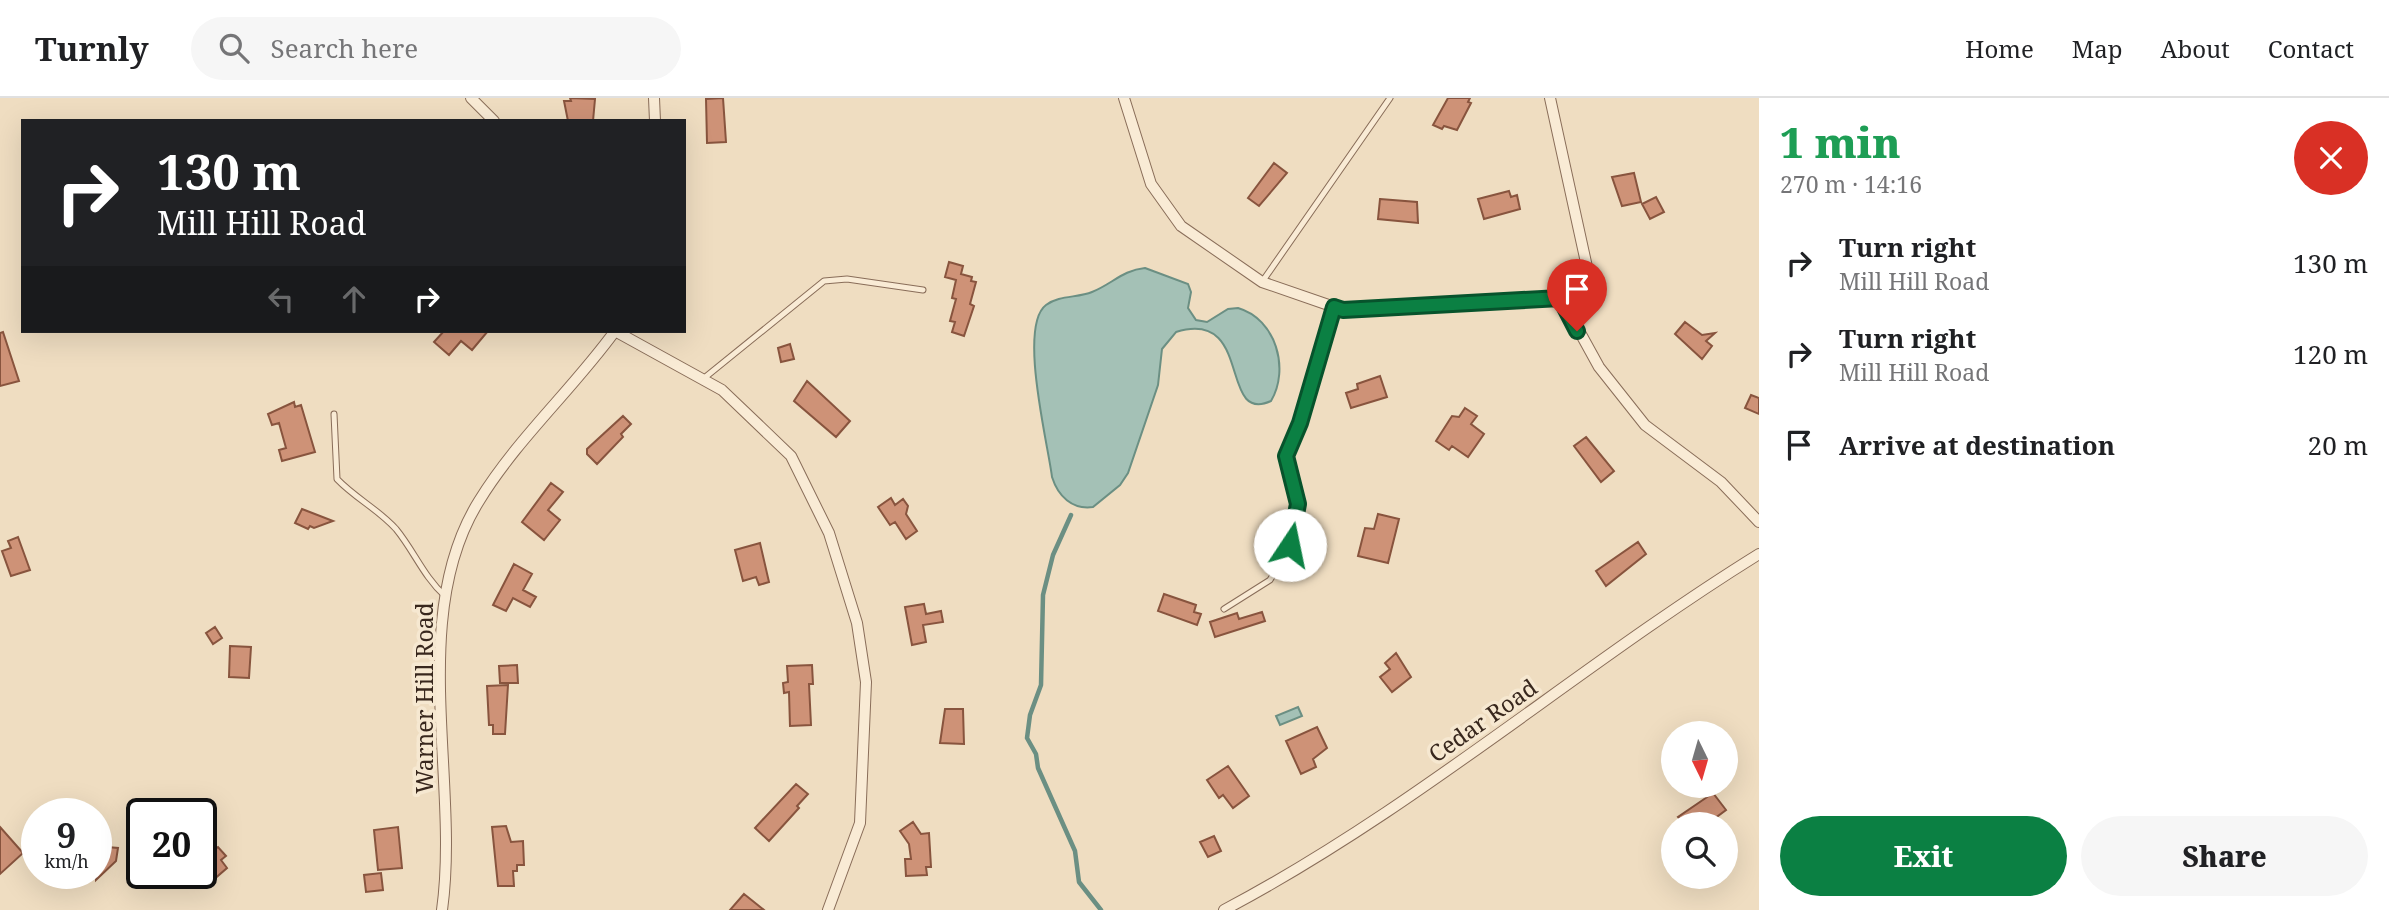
<!DOCTYPE html>
<meta charset="utf-8">
<style>
body{margin:0;font-family:"Noto Serif",serif;background:#f6f6f6;color:#202124;height:100vh;display:flex;flex-direction:column;font-size:26px;white-space:nowrap}
*{box-sizing:border-box;margin:0}
p{font-size:23px;color:#757577}
.icon{flex:none;width:38px;height:38px;fill:none;stroke:currentColor;stroke-width:2;stroke-linecap:round;stroke-linejoin:round}
.map{position:relative;flex:1;overflow:hidden}
.panel{display:flex;flex-direction:column;background:#fff;width:630px}
.panel>*{flex:none}
.banner{position:absolute;left:21px;top:21px;width:665px;height:214px;border-radius:0px;box-shadow:0 7px 28px #0002;background:#202124;color:#fff;overflow:hidden}
.needle{width:46px;rotate:175deg}
.buttons{position:absolute;left:1661px;top:623px;display:grid;gap:14px}
.buttons a{display:grid;place-items:center;width:77px;height:77px;border-radius:50%;background:#fff;box-shadow:0 7px 28px #0002;font-size:35px}
.speed{position:absolute;left:21px;top:700px;display:flex;gap:14px;font-size:35px;font-weight:700;text-align:center}
.speed>*{display:grid;place-content:center;width:91px;height:91px;border-radius:50%;background:#fff;box-shadow:0 7px 28px #0002;line-height:1}
.speed small{font-size:18px;font-weight:400}
.speed .limit{border:4px solid #111;border-radius:10px;background:#fff;color:#111}
.pin{position:absolute;display:grid;place-items:center;width:60px;height:60px;color:#fff;margin:-72px -30px;border-radius:50% 50% 50% 0;rotate:-45deg;box-shadow:0 0 7px #0007}
.pin .icon{rotate:45deg}
.me{position:absolute;width:77px;margin:-38px;rotate:11deg;stroke-linejoin:round;filter:drop-shadow(0 0 5px #0008)}
.turn{display:flex;align-items:center;gap:24px;height:147px;padding:0 21px;font-size:32px}
.turn .icon{width:91px;height:91px;stroke-width:2.5}
.turn b{display:block;font-size:49px;line-height:60px}
.lanes{display:flex;align-items:center;height:66px;padding:0 21px;background:#0003;justify-content:center;gap:35px;direction:ltr}
.lanes .off{opacity:.35}
.round{display:grid;place-items:center;flex:none;width:74px;height:74px;border-radius:37px;background:#f6f6f6}
.overview{display:flex;align-items:center;justify-content:space-between;height:119px;padding:0 21px}
h1{font-size:42px;font-weight:800;line-height:52px;color:#1e9e55}
.cta{display:flex;gap:14px;margin-top:auto;padding:14px 21px}
.cta a{flex:1;height:80px;border-radius:42px;background:#0b8043;color:#fff;font-size:28px;font-weight:800;line-height:80px;text-align:center}
.cta a+a{background:#f6f6f6;color:#202124}
ul{padding:0;list-style:none}
li{display:flex;align-items:center;gap:21px;height:91px;padding:0 21px}
li div{flex:1}
li b{display:block;font-size:26px}
li em{font-style:normal}
header{display:flex;align-items:center;gap:42px;box-sizing:border-box;height:98px;padding:0 35px;background:#fff;border-bottom:2px solid #e0e0e0}
header strong{font-size:33px}
nav{display:flex;gap:38px;margin-inline-start:auto;font-size:24px}
.search{width:490px;height:63px;background:#f6f6f6;display:flex;align-items:center;gap:18px;box-sizing:border-box;padding:0 24px;border-radius:38px;color:#757577;font-size:26px}
main{display:flex;flex:1;min-height:0}
.map>svg:first-child{display:block}
.water{fill:#a4c1b6;stroke:#6b8f83;stroke-width:2}
.lines{fill:none;stroke-linecap:round;stroke-linejoin:round}
.stream{stroke:#6b8f83;stroke-width:4.5}
.building{fill:#ce9277;stroke:#88543e;stroke-width:2}
.service-casing{stroke:#896d59;stroke-width:7}
.minor-casing{stroke:#896d59;stroke-width:12}
.service{stroke:#f9ebd5;stroke-width:5}
.minor{stroke:#f9ebd5;stroke-width:10}
.route-casing{stroke:#07532c;stroke-width:18}
.route{stroke:#0b8043;stroke-width:12}
.labels{text-anchor:middle;stroke-width:7;stroke-linejoin:round;paint-order:stroke}
.street-label{font-size:23px;fill:#38271d;stroke:#f6e8d1}
</style>
<header>
<strong>Turnly</strong>
<div class="search"><svg class="icon" aria-label="search" viewBox="0 0 24 24"><circle cx="10" cy="10" r="6"/><path d="M15 15l6 6"/></svg>Search here</div>
<nav><a>Home</a><a>Map</a><a>About</a><a>Contact</a></nav>
</header>
<main>
<div class="map">
<svg width="1759" height="812" viewBox="0 0 1759 812">
<rect width="100%" height="100%" fill="#efddc1"/>
<path class="water" d="M1145,170L1188,186L1191,194L1188,210L1196,222L1207,224L1228,211L1238,210C1276,221 1290,271 1271,303C1218,327 1254,210 1176,234L1162,251L1158,287L1128,375L1120,387L1093,409C1072,412 1058,398 1052,379C1048,346 1018,228 1046,207C1059,197 1078,200 1092,194C1112,186 1123,172 1145,170Z
M1298,609L1302,618L1280,627L1276,618Z"/>
<g class="lines">
<path class="stream" d="M1071,417L1053,457L1043,497L1041,587L1030,617L1027,640L1036,656L1038,670L1075,753L1079,784L1101,812"/>
</g>
<path class="building" d="M570,0L595,1L593,23H568L564,3H571Z
M723,0L726,44L707,45L706,1Z
M1448,0H1470L1468,4L1471,5L1457,32L1444,28L1442,31L1433,27Z
M1274,65L1287,75L1259,108L1248,100Z
M1634,75L1641,104L1622,108L1612,79Z
M1509,93L1511,99L1517,97L1520,111L1484,121L1478,101Z
M1656,99L1664,114L1650,121L1642,106Z
M1380,101L1417,104L1418,125L1378,121Z
M949,164L963,168L961,176L972,179L971,183L976,184L970,206L974,208L964,238L952,234L955,224L950,223L956,201L952,200L956,182L945,179Z
M1685,224L1702,237L1715,235L1706,243L1712,248L1702,261L1675,236Z
M444,233H488L472,252L461,243L449,257L434,244Z
M3,234L19,283L0,288V235Z
M790,246L794,261L781,264L778,250Z
M1380,278L1387,299L1351,310L1346,295L1358,291L1357,286Z
M807,283L850,323L836,339L794,303Z
M1751,297L1759,300V316L1745,310Z
M294,304L295,309L301,307L315,354L282,363L279,352L286,350L279,325L272,327L268,316Z
M1465,310L1477,318L1471,326L1484,336L1468,359L1452,348L1449,352L1436,343L1452,318L1459,319Z
M623,318L631,326L621,336L623,339L597,366L587,356V351Z
M1586,339L1614,373L1601,384L1574,348Z
M551,385L563,394L548,412L560,422L544,442L522,424Z
M891,400L895,407L903,401L908,408L906,416L917,433L906,441L895,424L890,427L878,409Z
M302,411L333,423L314,430L310,428L308,431L295,425Z
M1378,416L1399,421L1388,465L1358,458L1365,430L1374,431Z
M18,439L30,472L11,478L2,453L11,450L8,443Z
M1638,444L1646,456L1606,488L1596,473Z
M760,445L769,484L759,487L756,479L743,483L735,452Z
M514,466L532,476L523,492L536,499L530,509L513,500L506,513L493,507Z
M1164,496L1196,507L1194,514L1201,516L1197,527L1158,513Z
M924,506L926,516L941,513L943,524L923,527L926,544L912,547L905,509Z
M1262,514L1265,523L1215,539L1210,524L1237,515L1239,521Z
M215,529L222,540L213,546L206,535Z
M230,548L251,549L249,580L229,579Z
M1396,555L1411,579L1392,594L1380,579L1390,571L1385,565Z
M517,567L518,585H500L499,568Z
M812,567L813,586H809L811,627L790,628L789,594L784,595L783,585L788,584L787,568Z
M508,587L505,636H493V627H489L487,588Z
M945,611H963L964,646L940,645Z
M1317,629L1327,650L1313,661L1316,669L1301,676L1286,643Z
M1228,668L1249,698L1233,710L1223,697L1219,700L1207,682Z
M796,686L808,696L797,708L799,710L769,743L755,730Z
M1713,695L1726,712L1714,721L1718,726H1684L1678,719Z
M184,704L203,716H176Z
M913,724L921,736L929,735L931,769H926L927,777L906,778L905,761H911L909,746L900,733Z
M506,728L511,744L523,743L524,767H517V773H513L514,788H498L492,729Z
M0,729L23,755L0,776Z
M398,729L402,770L378,772L374,732Z
M201,736L214,752L218,749L226,758L221,762L227,770L212,783L201,770Z
M1214,738L1221,753L1208,759L1200,744Z
M107,749L118,750L116,763L96,782V756L105,764Z
M381,775L383,792L366,794L364,777Z
M744,796L764,812H730Z"/>
<g class="lines">
<g class="service-casing">
<path id="service" d="M1262,184L1390,0
M703,281L824,183L847,181L923,192
M334,316L337,381C355,400 378,411 396,431C414,453 424,479 445,498
M1224,511L1270,482L1290,448L1298,406L1286,358L1300,325L1333,209"/>
</g>
<g class="minor-casing">
<path id="minor" d="M471,0L494,23
M654,0L655,23
M1124,0L1151,86L1181,128L1262,184L1343,212L1561,200L1599,269L1645,327L1721,384L1759,424
M1550,0L1587,169L1579,186L1561,200
M615,233L722,292L791,358L829,435L857,525L866,584L860,725L828,812
M442,812C460,684 407,518 479,403C517,341 572,292 615,233
M1224,812C1414,712 1577,569 1759,456"/>
</g>
<use href="#service" class="service"/>
<use href="#minor" class="minor"/>
</g>
<g class="lines">
<g class="route-casing">
<path id="route" d="M1290,447L1298,406L1286,358L1300,325L1334,209L1343,212L1560,200L1577,233"/>
</g>
<use href="#route" class="route"/>
</g>
<g class="labels">
<g class="street-label">
<text transform="translate(425 600) rotate(-90)" y="8">Warner Hill Road</text>
<text transform="translate(1483 623) rotate(-35)" y="8">Cedar Road</text>
</g>
</g>
</svg>
<div class="buttons">
<a><svg class="needle" viewBox="-14 -14 28 28"><path d="M0-13l5 13h-10z" fill="#e53935"/><path d="M0 13l5-13h-10z" fill="#757577"/></svg></a>
<a><svg class="icon" aria-label="search" viewBox="0 0 24 24"><circle cx="10" cy="10" r="6"/><path d="M15 15l6 6"/></svg></a>
</div>
<div class="speed"><div>9<small>km/h</small></div><div class="limit">20</div></div>
<div class="pin" style="left:1577px;top:233px;background:#d93025"><svg class="icon" aria-label="arrive" viewBox="0 0 24 24"><path d="M6 21V4h12l-3 4 3 4H6"/></svg></div>
<svg class="me" style="left:1290px;top:447px" viewBox="-20 -20 40 40"><circle r="19" fill="#fff"/><path d="M0-13L10 11 0 6-10 11z" fill="#0b8043"/></svg>
<div class="banner">
<div class="turn"><svg class="icon" aria-label="right" viewBox="0 0 24 24"><path d="M7 20v-9h11M14 6l5 5-5 5"/></svg><div><b>130 m</b>Mill Hill Road</div></div>
<div class="lanes"><svg class="icon off" aria-label="left" viewBox="0 0 24 24"><path d="M17 20v-9H6M10 6l-5 5 5 5"/></svg><svg class="icon off" aria-label="ahead" viewBox="0 0 24 24"><path d="M12 20V5M6 11l6-6 6 6"/></svg><svg class="icon" aria-label="right" viewBox="0 0 24 24"><path d="M7 20v-9h11M14 6l5 5-5 5"/></svg></div>
</div>
</div>
<section class="panel">
<div class="overview"><div><h1>1 min</h1><p>270 m · 14:16</p></div><a class="round" style="background:#d93025;color:#fff"><svg class="icon" aria-label="close" viewBox="0 0 24 24"><path d="M6 6l12 12M18 6L6 18"/></svg></a></div>
<ul>
<li><svg class="icon" aria-label="right" viewBox="0 0 24 24"><path d="M7 20v-9h11M14 6l5 5-5 5"/></svg><div><b>Turn right</b><p>Mill Hill Road</p></div><em>130 m</em></li>
<li><svg class="icon" aria-label="right" viewBox="0 0 24 24"><path d="M7 20v-9h11M14 6l5 5-5 5"/></svg><div><b>Turn right</b><p>Mill Hill Road</p></div><em>120 m</em></li>
<li><svg class="icon" aria-label="arrive" viewBox="0 0 24 24"><path d="M6 21V4h12l-3 4 3 4H6"/></svg><div><b>Arrive at destination</b></div><em>20 m</em></li>
</ul>
<div class="cta"><a>Exit</a><a>Share</a></div>
</section>
</main>
